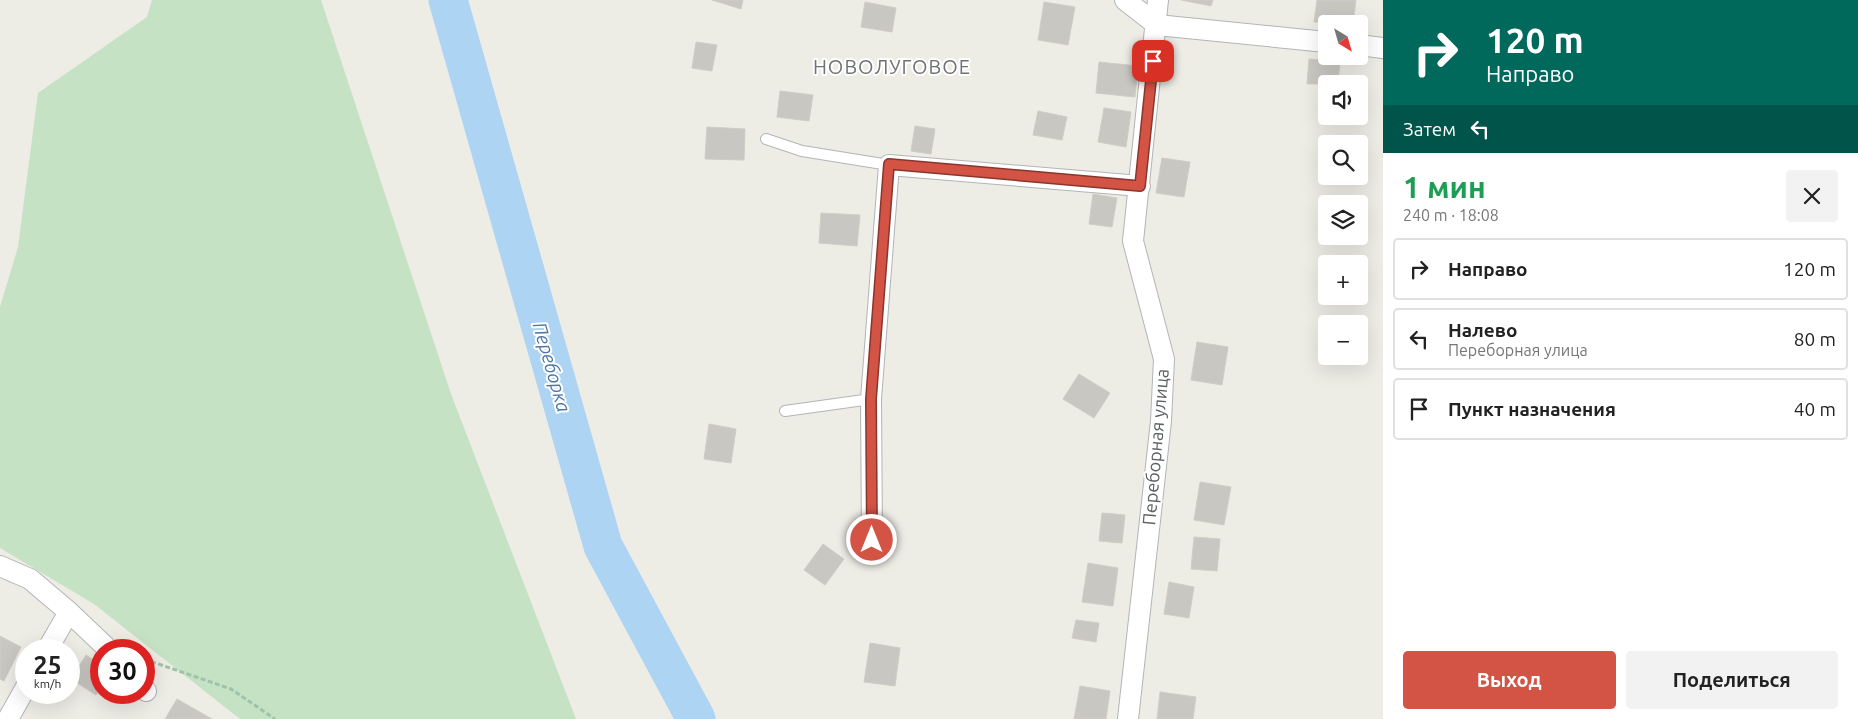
<!DOCTYPE html>
<html lang="ru">
<meta charset="utf-8">
<style>
body{margin:0;font-family:Ubuntu,sans-serif;background:#f2f2f2;color:#222;height:100vh;display:flex;flex-direction:column;font-size:19px;white-space:nowrap}
*{box-sizing:border-box;margin:0}
p{font-size:16px;color:#767676}
.icon{flex:none;width:28px;height:28px;fill:none;stroke:currentColor;stroke-width:2;stroke-linecap:round;stroke-linejoin:round}
.map{position:relative;flex:1;overflow:hidden}
.details{display:flex;flex-direction:column;background:#fff;width:475px}
.details>*{flex:none}
.top-card{background:#00695c;color:#fff;overflow:hidden}
.needle{width:32px;rotate:143deg}
.buttons{position:absolute;left:1318px;top:15px;display:grid;gap:10px}
.buttons a{display:grid;place-items:center;width:50px;height:50px;border-radius:5px;background:#fff;box-shadow:0 5px 20px #0002;font-size:25px}
.speed{position:absolute;left:15px;top:639px;display:flex;gap:10px;font-size:25px;font-weight:700;text-align:center}
.speed>*{display:grid;place-content:center;width:65px;height:65px;border-radius:50%;background:#fff;box-shadow:0 5px 20px #0002;line-height:1}
.speed small{font-size:12px;font-weight:400}
.speed .limit{border:8px solid #d22;background:#fff;color:#111}
.pin{position:absolute;display:grid;place-items:center;width:42px;height:42px;color:#fff;margin:-21px;border-radius:10px;box-shadow:0 2px 8px #0006}
.me{position:absolute;width:55px;margin:-28px;rotate:0deg;stroke-linejoin:round;filter:drop-shadow(0 0 4px #0008)}
.turn{display:flex;align-items:center;gap:18px;height:105px;padding:0 20px;font-size:22px}
.turn .icon{width:65px;height:65px;stroke-width:2.5}
.turn b{display:block;font-size:35px;line-height:42px}
.then{display:flex;align-items:center;height:48px;padding:0 20px;background:#0003;gap:10px;font-size:19px}
.round{display:grid;place-items:center;flex:none;width:52px;height:52px;border-radius:5px;background:#f2f2f2}
.summary{display:flex;align-items:center;justify-content:space-between;height:85px;padding:0 20px}
h1{font-size:30px;font-weight:600;line-height:38px;color:#1e9e55}
.button{display:flex;gap:10px;margin-top:auto;padding:10px 20px}
.button a{flex:1;height:58px;border-radius:5px;background:#d35345;color:#fff;font-size:20px;font-weight:600;line-height:58px;text-align:center}
.button a+a{background:#f2f2f2;color:#222}
ul{padding:0;list-style:none}
li{display:flex;align-items:center;gap:15px;height:62px;margin:0 10px 8px;padding:0 10px;border:2px solid #e0e0e0;border-radius:5px}
li div{flex:1}
li b{display:block;font-size:19px}
li em{font-style:normal}
main{display:flex;flex:1;min-height:0}
.map>svg:first-child{display:block}
.green{fill:#c5e2c5}
.lines{fill:none;stroke-linecap:round;stroke-linejoin:round}
.river{stroke:#aed4f4;stroke-width:39}
.building{fill:#c9c7c2;stroke:#d1cdc4}
.service-casing{stroke:#b2b5b8;stroke-width:12}
.minor-casing{stroke:#b2b5b8;stroke-width:22}
.path{stroke:#9fc2aa;stroke-width:3;stroke-dasharray:5 2.5;stroke-linecap:butt}
.service{stroke:#fff;stroke-width:10}
.minor{stroke:#fff;stroke-width:20}
.route-casing{stroke:#89362d;stroke-width:12}
.route{stroke:#d35345;stroke-width:9}
.labels{text-anchor:middle;stroke-width:4;stroke-linejoin:round;paint-order:stroke}
.street-label{font-size:18px;fill:#5d6064;stroke:#fff}
.water-label{font-size:19px;font-style:italic;fill:#4d76a4;stroke:#fff}
.quarter-label{font-size:20px;letter-spacing:1px;fill:#6e7275;stroke:#fff}
</style>
<main>
<div class="map">
<svg width="1383" height="719" viewBox="0 0 1383 719">
<rect width="100%" height="100%" fill="#edece5"/>
<path class="green" d="M152,0H321L451,394L576,719H240L94,604L0,548V307L18,247L38,93L147,17Z"/>
<g class="lines">
<path class="river" d="M448,0L603,546L696,719"/>
</g>
<path class="building" d="M712,0H743L741,9Z
M1181,0H1213L1211,6Z
M1317,0H1356L1353,24L1314,22Z
M865,2L896,8L892,32L861,27Z
M1044,2L1075,7L1068,45L1038,40Z
M696,42L717,45L712,71L692,68Z
M1309,59L1340,61L1338,84H1307Z
M1099,62L1138,66L1135,97L1096,93Z
M780,91L813,95L809,121L777,117Z
M1104,108L1131,112L1126,147L1098,142Z
M1038,111L1067,117L1062,140L1033,135Z
M915,126L935,129L931,154L911,151Z
M707,127L745,129L744,160L705,159Z
M1162,158L1190,162L1184,197L1156,193Z
M1093,194L1117,198L1112,227L1089,224Z
M821,213L860,215L857,246L819,243Z
M1197,342L1228,347L1222,385L1191,380Z
M1079,374L1110,393L1094,418L1063,399Z
M709,424L736,429L731,463L704,459Z
M1200,482L1231,487L1224,525L1194,520Z
M1102,513L1125,515L1122,543L1099,541Z
M1194,537L1220,539L1217,571L1191,569Z
M823,544L844,559L825,585L804,570Z
M1088,563L1118,568L1113,606L1082,602Z
M1169,582L1194,587L1189,618L1164,614Z
M1076,620L1099,623L1096,642L1072,638Z
M0,636L21,647L4,681L0,679Z
M870,643L900,648L895,686L864,682Z
M86,655L101,665V688L96,695L71,679Z
M1080,686L1110,691L1106,719H1074Z
M1160,692L1196,697L1193,719H1157Z
M177,699L212,719H165Z"/>
<g class="lines">
<g class="service-casing">
<path id="service" d="M766,139L802,151L889,165
M785,411L871,399"/>
</g>
<g class="minor-casing">
<path id="minor" d="M1125,0L1157,25L1326,42
M1359,45L1383,48
M872,540L871,399L889,165L1140,186
M0,566L30,579L69,612L109,650
M47,650L69,612
M144,688L146,691
M8,719L26,687
M1128,719L1161,421L1164,359L1133,241L1158,0"/>
</g>
<path class="path" d="M144,659L231,689L275,719"/>
<use href="#service" class="service"/>
<use href="#minor" class="minor"/>
</g>
<g class="lines">
<g class="route-casing">
<path id="route" d="M872,540L871,399L889,164L1140,186L1153,61"/>
</g>
<use href="#route" class="route"/>
</g>
<g class="labels">
<g class="street-label">
<text transform="translate(1156 447) rotate(-85)" y="6">Переборная улица</text>
</g>
<g class="water-label">
<text transform="translate(552 367) rotate(74)" y="7">Переборка</text>
</g>
<g class="quarter-label">
<text x="892" y="74">НОВОЛУГОВОЕ</text>
</g>
</g>
</svg>
<div class="buttons">
<a><svg class="needle" viewBox="-14 -14 28 28"><path d="M0-13l5 13h-10z" fill="#e53935"/><path d="M0 13l5-13h-10z" fill="#767676"/></svg></a>
<a><svg class="icon" aria-label="sound" viewBox="0 0 24 24"><path d="M4 9h4l5-4v14l-5-4H4zM17 9q2 3 0 6"/></svg></a>
<a><svg class="icon" aria-label="search" viewBox="0 0 24 24"><circle cx="10" cy="10" r="6"/><path d="M15 15l6 6"/></svg></a>
<a><svg class="icon" aria-label="layers" viewBox="0 0 24 24"><path d="M12 4l9 5-9 5-9-5zM3 14l9 5 9-5"/></svg></a>
<a>+</a>
<a>−</a>
</div>
<div class="speed"><div>25<small>km/h</small></div><div class="limit">30</div></div>
<div class="pin" style="left:1153px;top:61px;background:#d93025"><svg class="icon" aria-label="arrive" viewBox="0 0 24 24"><path d="M6 21V4h12l-3 4 3 4H6"/></svg></div>
<svg class="me" style="left:872px;top:540px" viewBox="-20 -20 40 40"><circle r="17" fill="#d35345" stroke="#fff" stroke-width="3"/><path d="M0-11L8 9 0 5-8 9z" fill="#fff"/></svg>
</div>
<section class="details">
<div class="top-card">
<div class="turn"><svg class="icon" aria-label="right" viewBox="0 0 24 24"><path d="M7 20v-9h11M14 6l5 5-5 5"/></svg><div><b>120 m</b>Направо</div></div>
<div class="then">Затем<svg class="icon" aria-label="left" viewBox="0 0 24 24"><path d="M17 20v-9H6M10 6l-5 5 5 5"/></svg></div>
</div>
<div class="summary"><div><h1>1 мин</h1><p>240 m · 18:08</p></div><a class="round"><svg class="icon" aria-label="close" viewBox="0 0 24 24"><path d="M6 6l12 12M18 6L6 18"/></svg></a></div>
<ul>
<li><svg class="icon" aria-label="right" viewBox="0 0 24 24"><path d="M7 20v-9h11M14 6l5 5-5 5"/></svg><div><b>Направо</b></div><em>120 m</em></li>
<li><svg class="icon" aria-label="left" viewBox="0 0 24 24"><path d="M17 20v-9H6M10 6l-5 5 5 5"/></svg><div><b>Налево</b><p>Переборная улица</p></div><em>80 m</em></li>
<li><svg class="icon" aria-label="arrive" viewBox="0 0 24 24"><path d="M6 21V4h12l-3 4 3 4H6"/></svg><div><b>Пункт назначения</b></div><em>40 m</em></li>
</ul>
<div class="button"><a>Выход</a><a>Поделиться</a></div>
</section>
</main>
